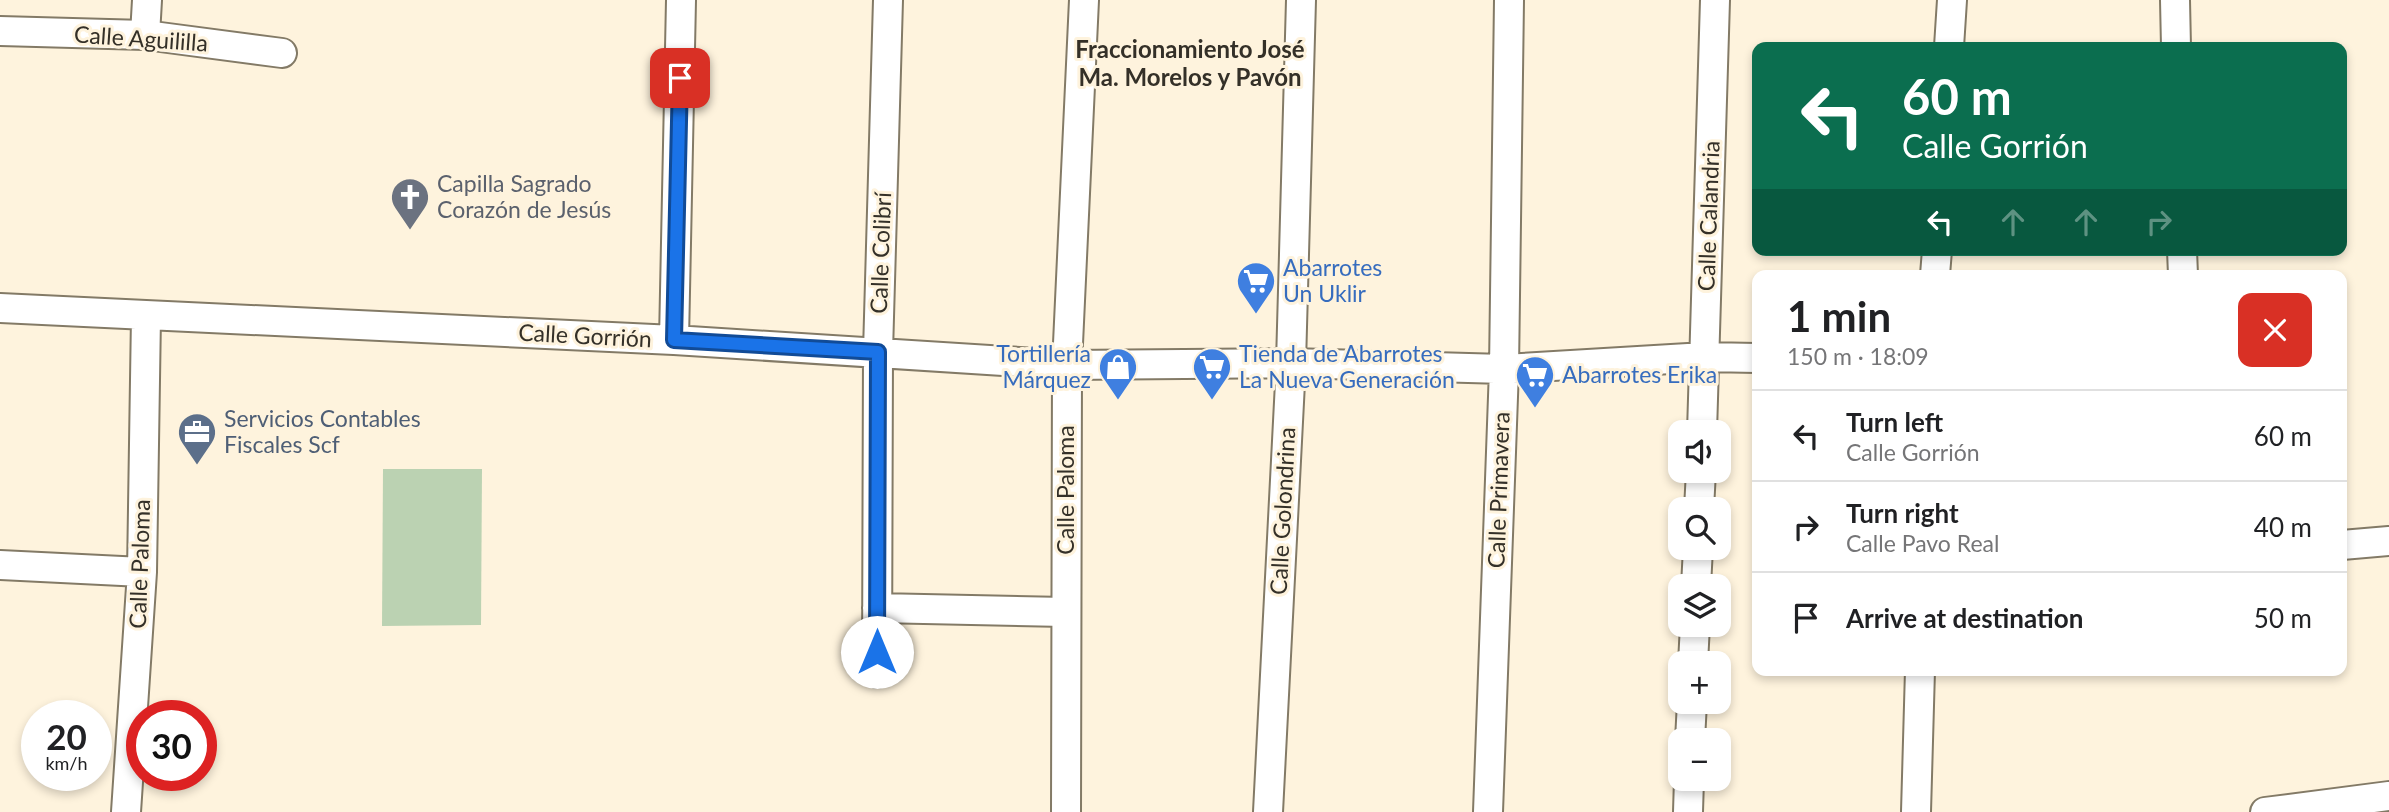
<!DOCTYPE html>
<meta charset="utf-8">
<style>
body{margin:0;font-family:Lato,sans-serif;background:#f2f2f2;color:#202124;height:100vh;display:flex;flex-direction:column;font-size:26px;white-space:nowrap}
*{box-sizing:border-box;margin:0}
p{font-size:23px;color:#757577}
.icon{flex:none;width:38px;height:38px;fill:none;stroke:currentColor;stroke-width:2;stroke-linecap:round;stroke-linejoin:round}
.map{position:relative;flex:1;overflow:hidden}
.panel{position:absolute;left:1752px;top:270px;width:595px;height:406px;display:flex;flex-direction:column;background:#fff;border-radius:14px;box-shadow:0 4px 10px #0003}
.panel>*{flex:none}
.guide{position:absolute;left:1752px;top:42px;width:595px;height:214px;border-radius:14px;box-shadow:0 4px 10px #0003;background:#0b6e4f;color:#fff;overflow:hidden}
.fabs{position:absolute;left:1668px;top:420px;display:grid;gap:14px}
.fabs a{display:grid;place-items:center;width:63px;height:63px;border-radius:14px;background:#fff;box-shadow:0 4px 10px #0003;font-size:35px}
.speed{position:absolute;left:21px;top:700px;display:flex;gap:14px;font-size:35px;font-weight:700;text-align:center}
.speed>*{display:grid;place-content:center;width:91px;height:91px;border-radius:50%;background:#fff;box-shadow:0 4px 10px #0003;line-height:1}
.speed small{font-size:18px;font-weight:400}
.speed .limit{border:10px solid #d22;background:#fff;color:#111}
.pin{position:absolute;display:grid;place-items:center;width:60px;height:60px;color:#fff;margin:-30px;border-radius:14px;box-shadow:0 4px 10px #0006}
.me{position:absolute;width:77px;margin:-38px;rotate:0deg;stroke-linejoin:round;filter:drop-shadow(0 0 5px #0008)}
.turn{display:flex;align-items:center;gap:24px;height:147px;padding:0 35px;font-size:32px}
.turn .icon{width:91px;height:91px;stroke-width:2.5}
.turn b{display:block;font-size:49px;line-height:60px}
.lanes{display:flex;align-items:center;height:66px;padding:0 35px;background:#0003;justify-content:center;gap:35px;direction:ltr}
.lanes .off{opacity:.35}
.round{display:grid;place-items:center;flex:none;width:74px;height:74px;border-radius:14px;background:#f2f2f2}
.headline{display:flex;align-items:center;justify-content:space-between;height:119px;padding:0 35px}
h1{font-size:42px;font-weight:700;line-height:52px}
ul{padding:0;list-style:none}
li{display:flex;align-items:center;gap:21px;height:91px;padding:0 35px;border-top:2px solid #e0e0e0}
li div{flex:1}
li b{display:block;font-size:26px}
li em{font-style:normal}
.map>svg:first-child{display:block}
.green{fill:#bbd2b2}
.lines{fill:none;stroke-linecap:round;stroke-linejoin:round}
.minor-casing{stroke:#837a66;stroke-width:32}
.minor{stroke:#fff;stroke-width:28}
.route-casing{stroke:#114b97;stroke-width:18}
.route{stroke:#1a73e8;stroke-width:12}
.labels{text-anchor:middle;stroke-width:6;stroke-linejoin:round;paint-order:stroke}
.street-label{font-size:23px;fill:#343028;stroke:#fef3dd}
.worship-label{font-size:23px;fill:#5b616d;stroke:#fef3dd;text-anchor:start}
.shop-label{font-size:23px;fill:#366cbe;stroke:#fef3dd;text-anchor:start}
.service-label{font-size:23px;fill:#4e5e75;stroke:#fef3dd;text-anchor:start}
.neighbourhood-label{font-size:24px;font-weight:bold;fill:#343028;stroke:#fef3dd}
</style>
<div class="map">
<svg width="2389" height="812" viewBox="0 0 2389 812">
<rect width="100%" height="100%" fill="#fef3dd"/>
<path class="green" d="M383,469H482L481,625L382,626Z"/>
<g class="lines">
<g class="minor-casing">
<path id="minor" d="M2175,0L2176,47
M0,31L145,35L282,53
M145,35L147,0
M1949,47L1952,0
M2182,250L2183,275
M1935,275L1937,250
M0,308L674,340L1067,365L1291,363L1504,369L1705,357L1757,358
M674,340L681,0
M1702,432L1715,0
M1699,509L1701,471
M2342,545L2389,541
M0,565L142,572
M1696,586L1698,548
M877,608L1065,612
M1693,663L1695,625
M877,673L878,352L888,0
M1690,740L1692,702
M126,812L142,572L146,316
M1066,812L1067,365L1084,0
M1268,812L1291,363L1301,0
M1488,812L1504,369L1509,0
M1688,812L1689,779
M1916,812L1920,670
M2265,812L2389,796"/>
</g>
<use href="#minor" class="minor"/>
</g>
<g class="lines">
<g class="route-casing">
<path id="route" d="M680,78L674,340L878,352L877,652"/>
</g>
<use href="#route" class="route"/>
</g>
<defs>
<g id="church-pin" transform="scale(2.0125)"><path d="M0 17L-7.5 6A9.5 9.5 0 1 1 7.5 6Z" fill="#6b7280" stroke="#fef3dd"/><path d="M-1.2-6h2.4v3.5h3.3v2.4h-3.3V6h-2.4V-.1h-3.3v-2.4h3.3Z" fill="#fff"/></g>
<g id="supermarket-pin" transform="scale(2.0125)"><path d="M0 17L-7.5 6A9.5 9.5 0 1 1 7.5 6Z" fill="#3f7fe0" stroke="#fef3dd"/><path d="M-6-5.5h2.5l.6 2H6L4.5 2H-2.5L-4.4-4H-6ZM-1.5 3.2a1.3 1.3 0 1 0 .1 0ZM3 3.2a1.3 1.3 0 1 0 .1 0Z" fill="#fff"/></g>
<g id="shop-pin" transform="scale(2.0125)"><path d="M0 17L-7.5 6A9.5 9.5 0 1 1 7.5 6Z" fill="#3f7fe0" stroke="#fef3dd"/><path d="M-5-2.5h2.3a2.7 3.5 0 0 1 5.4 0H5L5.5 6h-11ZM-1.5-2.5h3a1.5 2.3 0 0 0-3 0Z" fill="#fff"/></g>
<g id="office-pin" transform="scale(2.0125)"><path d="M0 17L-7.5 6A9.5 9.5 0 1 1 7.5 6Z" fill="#5c6f8a" stroke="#fef3dd"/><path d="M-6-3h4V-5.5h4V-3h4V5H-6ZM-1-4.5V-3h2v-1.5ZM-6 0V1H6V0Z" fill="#fff"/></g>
</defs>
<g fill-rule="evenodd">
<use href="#church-pin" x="410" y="197"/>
<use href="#supermarket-pin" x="1256" y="281"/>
<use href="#shop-pin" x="1118" y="367"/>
<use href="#supermarket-pin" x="1212" y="367"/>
<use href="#supermarket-pin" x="1535" y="375"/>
<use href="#office-pin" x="197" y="432"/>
</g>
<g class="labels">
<g class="street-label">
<text transform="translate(141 39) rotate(4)" y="8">Calle Aguililla</text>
<text transform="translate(1709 216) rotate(-88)" y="8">Calle Calandria</text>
<text transform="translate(881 253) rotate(-88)" y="8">Calle Colibrí</text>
<text transform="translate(585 336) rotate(3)" y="8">Calle Gorrión</text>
<text transform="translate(1066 490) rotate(-90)" y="8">Calle Paloma</text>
<text transform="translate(1499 490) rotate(-88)" y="8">Calle Primavera</text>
<text transform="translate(1283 511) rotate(-87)" y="8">Calle Golondrina</text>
<text transform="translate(140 564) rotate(-88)" y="8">Calle Paloma</text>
</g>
<g class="worship-label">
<text x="437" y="192">Capilla Sagrado<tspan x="437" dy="26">Corazón de Jesús</tspan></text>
</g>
<g class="shop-label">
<text x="1283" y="276">Abarrotes<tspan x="1283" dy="26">Un Uklir</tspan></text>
<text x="1091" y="362" text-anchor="end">Tortillería<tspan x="1091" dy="26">Márquez</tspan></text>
<text x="1239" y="362">Tienda de Abarrotes<tspan x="1239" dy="26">La Nueva Generación</tspan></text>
<text x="1562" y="383">Abarrotes Erika</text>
</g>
<g class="service-label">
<text x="224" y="427">Servicios Contables<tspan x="224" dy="26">Fiscales Scf</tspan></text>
</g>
<g class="neighbourhood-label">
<text x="1190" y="58">Fraccionamiento José<tspan x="1190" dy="28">Ma. Morelos y Pavón</tspan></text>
</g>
</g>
</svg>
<div class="fabs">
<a><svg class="icon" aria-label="sound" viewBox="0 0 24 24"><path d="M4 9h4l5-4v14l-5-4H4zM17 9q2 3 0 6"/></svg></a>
<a><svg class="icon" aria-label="search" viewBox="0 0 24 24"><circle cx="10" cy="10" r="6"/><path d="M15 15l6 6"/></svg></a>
<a><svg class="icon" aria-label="layers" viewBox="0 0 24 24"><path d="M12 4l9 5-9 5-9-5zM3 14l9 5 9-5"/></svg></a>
<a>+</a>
<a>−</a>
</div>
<div class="speed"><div>20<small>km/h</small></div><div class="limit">30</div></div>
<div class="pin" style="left:680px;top:78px;background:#d93025"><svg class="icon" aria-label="arrive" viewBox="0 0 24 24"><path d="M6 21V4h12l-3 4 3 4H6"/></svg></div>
<svg class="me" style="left:877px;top:652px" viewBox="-20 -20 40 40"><circle r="19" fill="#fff"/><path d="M0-13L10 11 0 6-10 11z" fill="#1a73e8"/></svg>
<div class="guide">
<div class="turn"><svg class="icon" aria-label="left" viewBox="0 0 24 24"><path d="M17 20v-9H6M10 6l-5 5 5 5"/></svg><div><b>60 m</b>Calle Gorrión</div></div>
<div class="lanes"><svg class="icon" aria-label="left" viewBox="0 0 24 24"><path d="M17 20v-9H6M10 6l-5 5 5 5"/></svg><svg class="icon off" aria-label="ahead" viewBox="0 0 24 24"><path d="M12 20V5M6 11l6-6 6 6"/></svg><svg class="icon off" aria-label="ahead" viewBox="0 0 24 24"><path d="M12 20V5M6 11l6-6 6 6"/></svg><svg class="icon off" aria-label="right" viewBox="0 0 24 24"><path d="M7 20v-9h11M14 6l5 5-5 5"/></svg></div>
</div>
<section class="panel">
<div class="headline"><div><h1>1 min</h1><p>150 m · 18:09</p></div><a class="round" style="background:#d93025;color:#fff"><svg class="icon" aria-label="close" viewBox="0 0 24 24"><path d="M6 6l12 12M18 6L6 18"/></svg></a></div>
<ul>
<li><svg class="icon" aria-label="left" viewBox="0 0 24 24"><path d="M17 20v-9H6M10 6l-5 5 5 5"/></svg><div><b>Turn left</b><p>Calle Gorrión</p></div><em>60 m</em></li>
<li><svg class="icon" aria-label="right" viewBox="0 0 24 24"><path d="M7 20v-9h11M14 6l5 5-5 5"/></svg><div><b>Turn right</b><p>Calle Pavo Real</p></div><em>40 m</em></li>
<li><svg class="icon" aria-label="arrive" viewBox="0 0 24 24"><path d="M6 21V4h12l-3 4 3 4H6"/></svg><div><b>Arrive at destination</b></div><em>50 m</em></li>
</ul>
</section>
</div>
